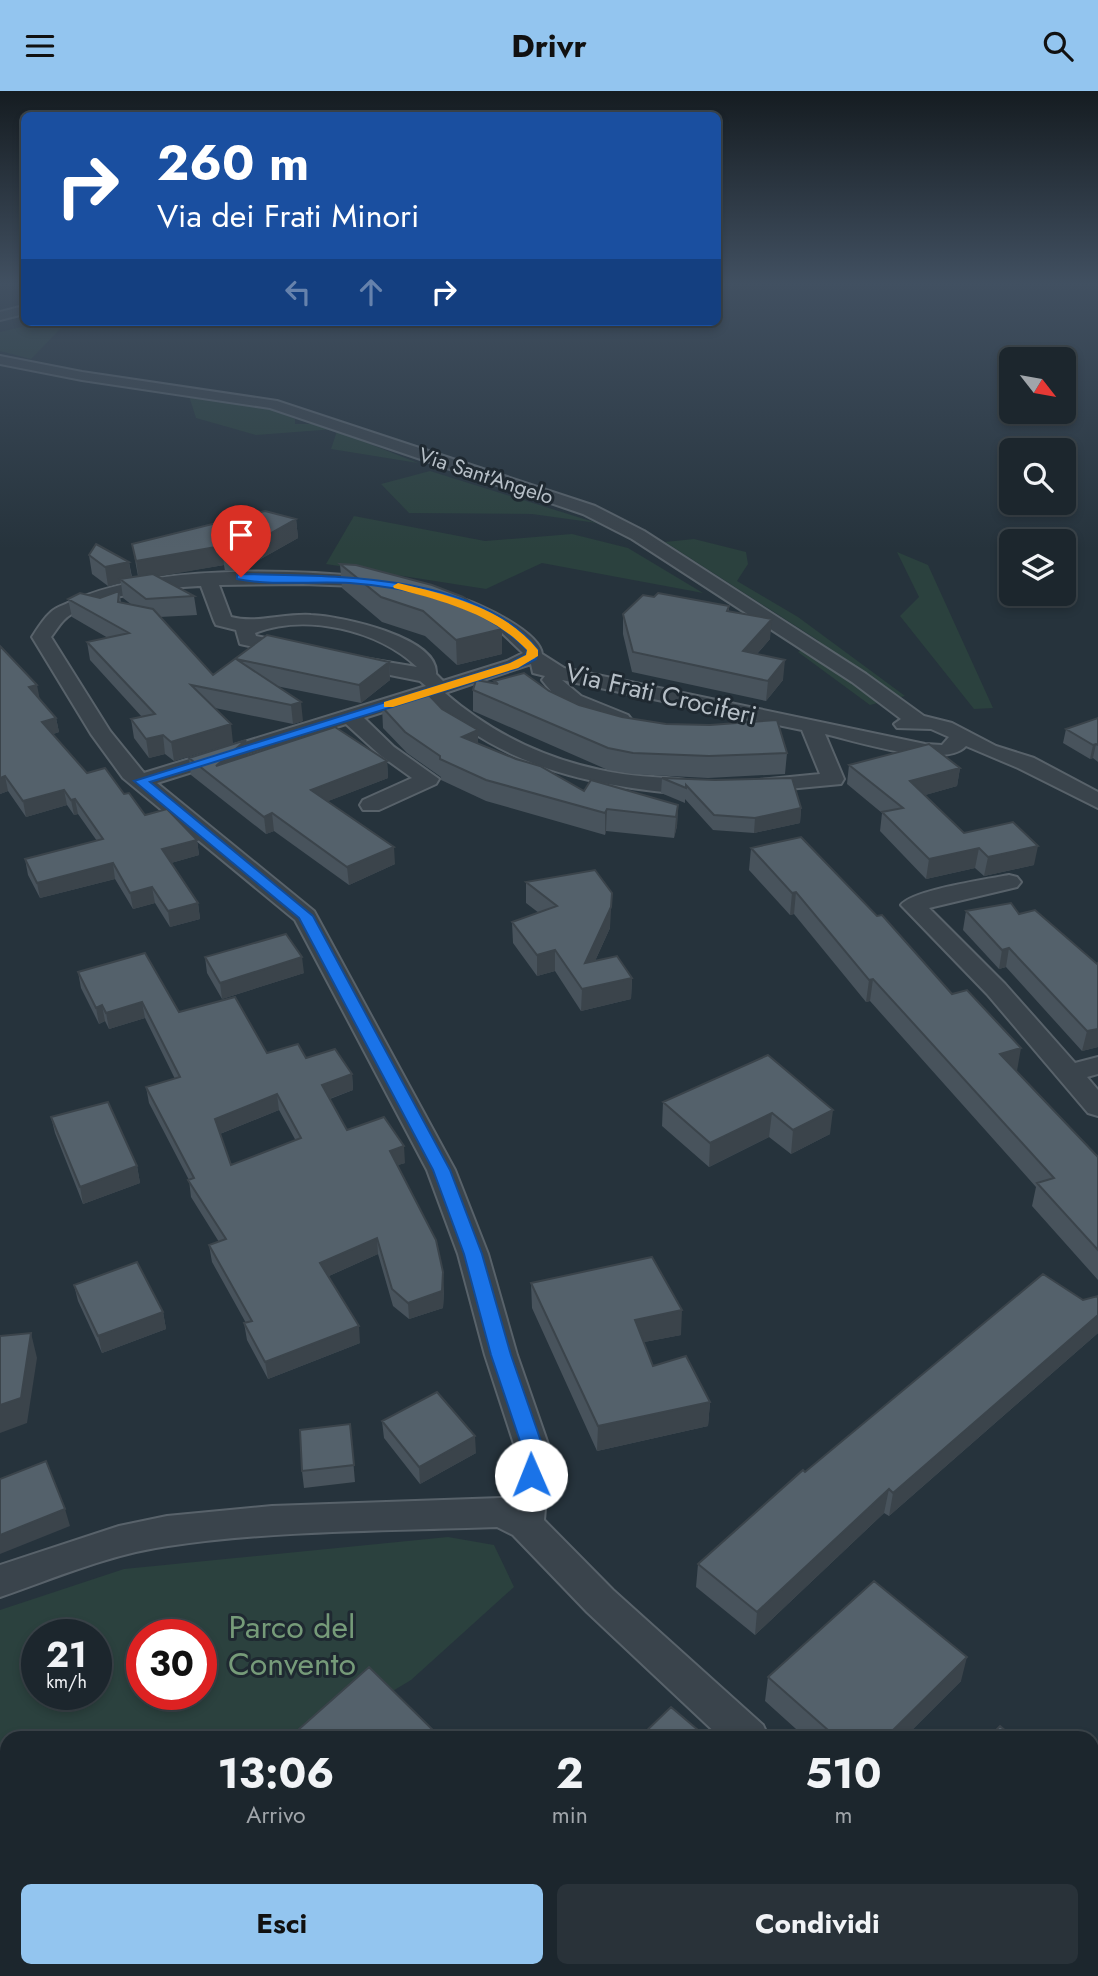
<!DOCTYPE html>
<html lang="it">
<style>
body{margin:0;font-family:Jost,sans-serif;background:#293239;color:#f1f3f6;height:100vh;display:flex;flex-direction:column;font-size:26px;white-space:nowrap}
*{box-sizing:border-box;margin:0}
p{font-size:23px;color:#a0a5aa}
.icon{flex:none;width:38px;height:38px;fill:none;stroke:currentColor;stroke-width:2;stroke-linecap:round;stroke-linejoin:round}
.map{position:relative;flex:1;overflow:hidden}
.panel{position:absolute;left:0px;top:1640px;width:1099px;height:247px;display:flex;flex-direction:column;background:#1c262d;border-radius:21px 21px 0 0;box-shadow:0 4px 10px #0003,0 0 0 2px #3a4349}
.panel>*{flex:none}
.banner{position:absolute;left:21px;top:21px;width:700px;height:214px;border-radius:10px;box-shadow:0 4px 10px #0003,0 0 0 2px #3a4349;background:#1a4fa0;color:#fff;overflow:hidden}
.needle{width:46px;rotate:121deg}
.controls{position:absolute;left:999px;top:256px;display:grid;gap:14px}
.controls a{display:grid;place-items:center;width:77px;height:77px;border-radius:10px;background:#1c262d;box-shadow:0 4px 10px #0003,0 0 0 2px #3a4349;font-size:35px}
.speed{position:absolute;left:21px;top:1528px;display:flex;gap:14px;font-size:35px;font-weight:700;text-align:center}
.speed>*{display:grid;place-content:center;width:91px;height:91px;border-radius:50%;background:#1c262d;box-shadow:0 4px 10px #0003,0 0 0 2px #3a4349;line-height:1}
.speed small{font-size:18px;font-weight:400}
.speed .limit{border:10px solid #d22;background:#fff;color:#111}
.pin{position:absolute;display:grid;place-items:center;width:60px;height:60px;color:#fff;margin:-72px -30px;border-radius:50% 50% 50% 0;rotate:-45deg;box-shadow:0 0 7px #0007}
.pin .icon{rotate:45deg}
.me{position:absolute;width:77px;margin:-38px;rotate:359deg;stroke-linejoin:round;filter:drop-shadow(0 0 5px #0008)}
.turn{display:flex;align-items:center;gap:24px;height:147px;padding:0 21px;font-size:32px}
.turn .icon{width:91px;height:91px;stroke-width:2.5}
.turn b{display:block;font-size:49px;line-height:60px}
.lanes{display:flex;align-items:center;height:66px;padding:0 21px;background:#0003;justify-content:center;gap:35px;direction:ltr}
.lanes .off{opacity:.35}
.eta{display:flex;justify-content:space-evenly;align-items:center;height:119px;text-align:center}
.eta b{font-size:42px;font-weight:700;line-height:49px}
.cta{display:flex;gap:14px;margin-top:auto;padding:14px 21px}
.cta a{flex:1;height:80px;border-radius:10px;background:#93c5ef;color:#111;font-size:28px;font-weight:700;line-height:80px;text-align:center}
.cta a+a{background:#293239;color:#f1f3f6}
header{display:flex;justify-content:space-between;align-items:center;height:91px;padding:0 21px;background:#93c5ef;color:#111;font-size:32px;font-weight:700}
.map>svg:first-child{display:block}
.green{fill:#2b413e;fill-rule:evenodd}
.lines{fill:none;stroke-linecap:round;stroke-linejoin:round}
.street-casing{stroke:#58626a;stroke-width:4}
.street{fill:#3a444c;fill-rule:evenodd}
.wall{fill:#48535c;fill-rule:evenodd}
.shaded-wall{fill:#3b444b}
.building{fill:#54616b;stroke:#3b444b;stroke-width:2;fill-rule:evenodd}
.route{fill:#1a73e8;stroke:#114b97;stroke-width:2}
.slow{fill:#f59e0b}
.labels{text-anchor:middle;stroke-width:6;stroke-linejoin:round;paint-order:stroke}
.far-street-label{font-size:21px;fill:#b6bfc7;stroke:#1f2931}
.street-label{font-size:26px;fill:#b6bfc7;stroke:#1f2931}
.near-park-label{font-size:32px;fill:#769b79;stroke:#1f2931}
</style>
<header><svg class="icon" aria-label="menu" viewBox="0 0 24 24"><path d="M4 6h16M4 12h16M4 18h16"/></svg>Drivr<svg class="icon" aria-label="search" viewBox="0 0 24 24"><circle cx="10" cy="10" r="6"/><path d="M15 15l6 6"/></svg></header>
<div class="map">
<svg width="1098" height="1885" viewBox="0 0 1098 1885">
<rect width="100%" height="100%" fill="#26333c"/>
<path class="green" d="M43,231H67L31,268L0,260V241Z
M189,305L267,316L295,328V333H321L335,338L256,344L196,327Z
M337,340L418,372L331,358Z
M430,380L597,432L532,423L409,422L381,393Z
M354,425L485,450L572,443L628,457L703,502L542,472L486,498L326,473Z
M694,448L746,461L748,473L737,490L798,526L905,605L870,614L798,561L819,550L665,451Z
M897,461L928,474L993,617L974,618L900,525L919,506Z
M448,1446L494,1454L514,1496L411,1589L315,1647H7V1880H34L28,1885H0V1519L124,1478ZM37,1544H96V1603H37ZM142,1544H201V1603H142Z"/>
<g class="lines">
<g class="street-casing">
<path id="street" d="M24,215V223L0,229V221Z
M0,265L82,281L277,310L595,415L644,440L866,583L924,625L952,632L996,655L1034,667L1098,701V717L1018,677L966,655C945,679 855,650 825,643L844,688L841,693L758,701L750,700L747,695L750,690L820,683L802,639L562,589L581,605L628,624L631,628L628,632L621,634C590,626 561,616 542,589L545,585L533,582L531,573L445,602C496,646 555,673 623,683C649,687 677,686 703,692L706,697L703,702L695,704C590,695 509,679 427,607L364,627L394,656L439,688L436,693L379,719H363L360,714L363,709L412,687L380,664L346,633L157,692L314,820L455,1079L488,1163L517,1264L550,1359L544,1429L613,1499L763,1634L769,1647H721L587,1521L513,1444L497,1436C388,1440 276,1439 168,1455C110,1463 55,1487 0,1506V1474L119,1435L167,1425L272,1415L501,1407L511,1410L516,1359L485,1264L458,1163L427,1079L295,829L123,687L91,643L32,546C37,538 44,527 51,521C56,516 64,514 70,511C152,473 288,478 377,487L386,492L383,496L303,493L219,494L231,526C257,533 284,522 311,524C340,525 439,546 436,583L443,590L507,570L523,562L501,541L453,516L450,512L453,508L459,507C479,512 540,541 542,563L564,577L925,653L942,654L949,646L931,638L897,637L894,633L901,628L852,591L632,448L583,423L270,317L82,289L0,273ZM201,495L214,530L216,534L236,539L240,553L292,564L299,562L302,558L299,554L256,545L255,542C306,522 378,539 417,576L357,566L350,568L347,572L350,576L420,590L426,595L144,682L110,640L51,546C55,541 59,534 64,529C89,505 168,496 201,495Z
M1009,784L1017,786L1021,791L1017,796L929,817L1005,893L1075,972L1098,966V983L1087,986L1098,999V1025L1088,1022L987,903L901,814C912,799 988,788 1009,784Z
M979,1880H1027L1029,1885H981Z"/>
</g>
<use href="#street" class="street"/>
</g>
<path class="wall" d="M296,428L298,447L241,479L225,480L224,474L157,485L194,505L197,524L160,526L213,584L267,544L389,571L390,589L361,612L276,595L303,630L293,633L215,617L233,652L174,670L165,663L149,667L134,647L131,628L142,626L90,569L87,551L108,547L72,526L68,508L100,507L119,500L121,511L132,514L123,507L121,492L108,495L92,483L89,464L129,471L132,486L138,485L132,453Z
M340,473L502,538V563L457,574L425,545L382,531L342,497Z
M654,506L729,515V520L770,548L757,563L783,589L766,610L632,581L623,543V523Z
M0,555L39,608L56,627L59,641L53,643L87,682L124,703L145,724L197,749L199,764L171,772L198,812L200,828L170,836L155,812L133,818L115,788L40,807L28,784L25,768L97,750L78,723L74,724L67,714L26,726L8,700L0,703Z
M494,590L549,600L579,614L622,626L787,662L785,683L708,687L632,683L608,679L473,620V599L494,593Z
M382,616L442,618L478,652L584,700L678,714L677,735L674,747L606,740L605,744L486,710L441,689V686L407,662L383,637Z
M1098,627V671L1093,667L1090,668L1063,652L1066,638Z
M248,665L387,670L388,687L328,710L395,773L349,794L274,740L266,743L191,684L189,667Z
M849,674L960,677L957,695L925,704L964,742L1034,774L984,785L975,777L926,788L880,740L882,722L847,693Z
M662,687L801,717L800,732L754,742L713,739L685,708V712L661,702Z
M751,757L1017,980H1016L1098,1066V1189L1032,1115L1036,1096L870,910L866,911L794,823L790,824L749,779Z
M526,791L610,837L595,870L632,887L631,908L581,920L555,880L537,885L513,852L512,831L539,822L526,812Z
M1011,812L1098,956L1082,960L1006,876L999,878L963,839L966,820Z
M205,866L304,882L222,908L207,882Z
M78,881L179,921L267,962L306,967L352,983L353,999L330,1008L347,1039L405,1072L398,1074L444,1198L443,1217L409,1228L393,1215L378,1163L329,1185L360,1252L268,1288L247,1249L244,1232H246L212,1171L209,1154L219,1151L191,1106L189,1089L149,1012L146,996L175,988L145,927L109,938L105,930L99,933L81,897ZM279,1019L296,1050L231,1074L220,1043Z
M768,964L830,1043L791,1063L769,1046L709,1076L662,1035L663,1011Z
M51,1026L137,1075L140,1092L83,1113L55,1042Z
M531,1192L681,1244L644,1251L653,1275L710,1311L708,1335L597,1360L532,1217Z
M74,1194L163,1221L166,1238L102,1262L78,1210Z
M1098,1205V1242L889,1425L884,1422L755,1544L696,1496L698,1473L805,1381L1083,1209Z
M382,1330L476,1362L420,1393L384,1347Z
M350,1333L355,1391L304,1397L302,1380Z
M768,1586L961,1590L904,1647H806L765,1610Z"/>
<path class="shaded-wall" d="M296,428L298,447L241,479L239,460Z
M222,455L224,474L139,489L136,470Z
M129,471L132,490L120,488L121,492L108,495L105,476Z
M772,528L770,548L742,580L743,560Z
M502,538V563L457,574L456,549Z
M785,569L783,589L766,610L768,590Z
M389,571L390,589L361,612L359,594Z
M37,594L40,609L29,596Z
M301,611L303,630L293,633L291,614Z
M56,627L59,641L45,646L42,631Z
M231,633L233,652L174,670L171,651Z
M478,639V660L462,646Z
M163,644L165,663L149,667L146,648Z
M246,649L248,666L216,675Z
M1096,653L1093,667L1090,668L1093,654Z
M387,670L388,687L313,716L311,699Z
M960,677L957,695L908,709L910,690Z
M5,685L8,700L0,703V687Z
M64,699L67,714L26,726L23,710Z
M75,708L78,723L74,724L71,709Z
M678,714L677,735L674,747L676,726Z
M801,717L800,732L754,742L755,727Z
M607,718L606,740L605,744V722Z
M272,722L274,740L266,743L264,726Z
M197,749L199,764L164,774L162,758Z
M1038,755L1034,774L984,785L988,766Z
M394,756L395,773L349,794L347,776Z
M979,757L975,777L926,788L929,768Z
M113,772L115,788L40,807L37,792Z
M152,796L155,812L133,818L130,802Z
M796,801L794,823L790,824L792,802Z
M612,802L610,837L584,894L585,872Z
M198,812L200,828L170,836L168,820Z
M1009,857L1006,876L999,878L1002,859Z
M555,859V880L537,885V864Z
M302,866L304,882L222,908L220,892Z
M632,887L631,908L581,920L582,898Z
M873,888L870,910L866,911L869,889Z
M142,911L145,927L109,938L106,922Z
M102,914L105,930L99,933L96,917Z
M1098,938V956L1082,960L1087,940Z
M1021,957L1017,980L995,985L1000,963Z
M352,983L353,999L323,1010L322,994Z
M277,1003L279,1019L217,1044L215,1028Z
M833,1019L830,1043L791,1063L793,1039Z
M772,1022L769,1046L709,1076L710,1052Z
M404,1055L405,1072L391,1076L390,1060Z
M137,1075L140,1092L83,1113L80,1096Z
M377,1147L378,1163L322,1188L320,1172Z
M443,1181L444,1198L443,1217L409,1228L408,1212Z
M682,1219L681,1244L634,1253L635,1229Z
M163,1221L166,1238L102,1262L98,1245Z
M1098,1224V1242L889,1425L893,1402Z
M359,1235L360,1252L268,1288L265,1271Z
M31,1242L37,1267L27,1332L0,1342V1314Z
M710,1311L708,1335L597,1360L598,1335Z
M475,1345L476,1362L420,1393L419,1376Z
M889,1398L884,1422L755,1544L757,1521Z
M65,1418L70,1435L0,1463V1444Z
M967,1566L961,1590L904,1647H885Z
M1098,1806V1818L1092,1826V1814Z
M471,1880H484V1885H465Z"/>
<path class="building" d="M265,420L296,428L239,460L223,461L222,455L136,470L132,453Z
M96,453L129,471L105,476L89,464Z
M340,473L356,474L432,494L463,506L486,522L502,538L456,549L423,520L381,506Z
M153,483L194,505L146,508L120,488Z
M119,500L118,511L153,518L213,584L267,544L389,571L359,594L236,568L301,611L291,614L191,594L231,633L171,651L163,644L146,648L131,628L155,623L87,551L129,542L68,508L80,502L100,507Z
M658,502L729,515L727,520L772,528L743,560L785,569L768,590L633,561L623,523L643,504L654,506Z
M0,555L37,594L29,596L56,627L42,631L87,682L105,677L124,703L129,702L145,724L167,718L197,749L162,758L198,812L168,820L152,796L130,802L113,772L37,792L25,768L103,748L75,708L71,709L64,699L23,710L5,685L0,687Z
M524,582L549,600L579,614L622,626L666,633L710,634L777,629L787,662L709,665L633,662L608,657L473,599L476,589L498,593L494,590Z
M426,601L442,618L478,639L462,646L516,668L540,675L584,700L591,689L678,714L676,726L607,718L605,722L486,689L440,668V665L405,641L382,616Z
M1098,627V654L1096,653L1093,654L1066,638Z
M335,636L387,670L311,699L394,756L347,776L272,722L264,726L189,667L246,649L216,675Z
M929,653L960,677L910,690L964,742L1013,731L1038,755L988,766L979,757L929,768L882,721L903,717L849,674Z
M662,687L715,689L792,687L801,717L755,727L714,724L686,694V697Z
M801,746L877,825L882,824L952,903L967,899L1021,957L1000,963L1098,1066V1159L1037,1092L1054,1087L873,888L869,889L796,801L792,802L751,757Z
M595,779L612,802L611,816L585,872L617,865L632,887L582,898L555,859L537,864L512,831L557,815L526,791Z
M1011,812L1019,823L1035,819L1097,873L1098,872V938L1087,940L1009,857L1002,859L966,820Z
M286,843L302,866L220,892L205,866Z
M145,862L179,921L235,906L267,962L298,953L306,967L335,958L352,983L322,994L347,1039L384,1026L404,1055L390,1060L436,1149L443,1181L442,1200L408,1212L392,1198L377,1147L320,1172L359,1235L265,1271L244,1232L252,1230L209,1154L226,1148L188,1089L194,1087L146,996L180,986L142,911L106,922L102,914L96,917L78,881ZM277,1003L301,1047L231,1074L215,1028Z
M768,964L833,1019L793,1039L772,1022L710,1052L663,1011Z
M108,1011L137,1075L80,1096L51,1026Z
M652,1166L682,1219L635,1229L653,1275L686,1265L710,1311L598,1335L531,1192Z
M137,1171L163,1221L98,1245L74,1194Z
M1043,1183L1083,1209L1098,1205V1224L893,1402L889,1398L757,1521L698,1473L803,1379L805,1381Z
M31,1242L21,1307L0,1314V1245Z
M437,1301L475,1345L419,1376L382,1330Z
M350,1333L354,1374L302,1380L300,1339Z
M46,1370L65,1418L0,1444V1388Z
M874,1490L967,1566L885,1647H837L768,1586Z
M369,1576L441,1647H289Z
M671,1616L705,1645L703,1647H639Z
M1000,1635L1014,1647H988Z
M1092,1712L1098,1717V1806L1092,1814Z
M164,1880L170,1885H158Z
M369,1880H471L465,1885H363Z"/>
<linearGradient id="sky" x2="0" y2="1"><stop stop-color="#151c21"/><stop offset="0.42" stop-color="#415061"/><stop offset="1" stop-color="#415061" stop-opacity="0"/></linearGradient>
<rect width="1098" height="458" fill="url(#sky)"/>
<path class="route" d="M241,483C330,485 477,481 538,559L536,568L518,577L150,691L313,825L450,1079L482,1163L511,1264L544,1359L538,1390L531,1393L524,1390L521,1384L523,1359L491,1264L464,1163L433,1079L299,827L134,690L510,572L526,564L527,559C484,513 410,496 350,492C313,490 273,495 237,488V484Z"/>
<path class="slow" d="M398,492C448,504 505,517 538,559V565L518,577L393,616H384V611L510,572L526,564L527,559C492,522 442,510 394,497L393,495Z"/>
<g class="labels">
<g class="far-street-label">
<text transform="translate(486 385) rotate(18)" y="7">Via Sant'Angelo</text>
</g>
<g class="street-label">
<text transform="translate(661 603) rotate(13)" y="9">Via Frati Crociferi</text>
</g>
<g class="near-park-label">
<text x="292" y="1547">Parco del<tspan x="292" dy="37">Convento</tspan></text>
</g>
</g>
</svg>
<div class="controls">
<a><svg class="needle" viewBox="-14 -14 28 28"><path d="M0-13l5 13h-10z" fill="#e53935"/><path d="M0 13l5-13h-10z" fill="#a0a5aa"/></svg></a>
<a><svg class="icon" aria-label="search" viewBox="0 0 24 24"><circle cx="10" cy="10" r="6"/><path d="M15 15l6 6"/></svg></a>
<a><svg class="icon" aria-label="layers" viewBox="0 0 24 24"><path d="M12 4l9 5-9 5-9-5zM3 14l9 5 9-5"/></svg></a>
</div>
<div class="speed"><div>21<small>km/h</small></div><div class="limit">30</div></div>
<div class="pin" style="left:241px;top:486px;background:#d93025"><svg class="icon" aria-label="arrive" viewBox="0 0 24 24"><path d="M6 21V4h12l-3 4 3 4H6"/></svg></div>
<svg class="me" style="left:531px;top:1384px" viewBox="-20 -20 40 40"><circle r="19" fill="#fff"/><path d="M0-13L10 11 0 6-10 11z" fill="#1a73e8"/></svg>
<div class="banner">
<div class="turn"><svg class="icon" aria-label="right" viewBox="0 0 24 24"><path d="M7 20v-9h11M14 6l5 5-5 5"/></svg><div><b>260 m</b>Via dei Frati Minori</div></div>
<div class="lanes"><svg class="icon off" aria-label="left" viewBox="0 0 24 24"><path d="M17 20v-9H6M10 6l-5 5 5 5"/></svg><svg class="icon off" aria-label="ahead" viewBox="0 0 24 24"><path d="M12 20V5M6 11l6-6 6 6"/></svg><svg class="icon" aria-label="right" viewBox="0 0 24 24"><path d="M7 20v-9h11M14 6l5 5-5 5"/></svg></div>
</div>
<section class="panel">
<div class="eta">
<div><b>13:06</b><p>Arrivo</p></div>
<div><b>2</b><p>min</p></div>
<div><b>510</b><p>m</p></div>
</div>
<div class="cta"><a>Esci</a><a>Condividi</a></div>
</section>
</div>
